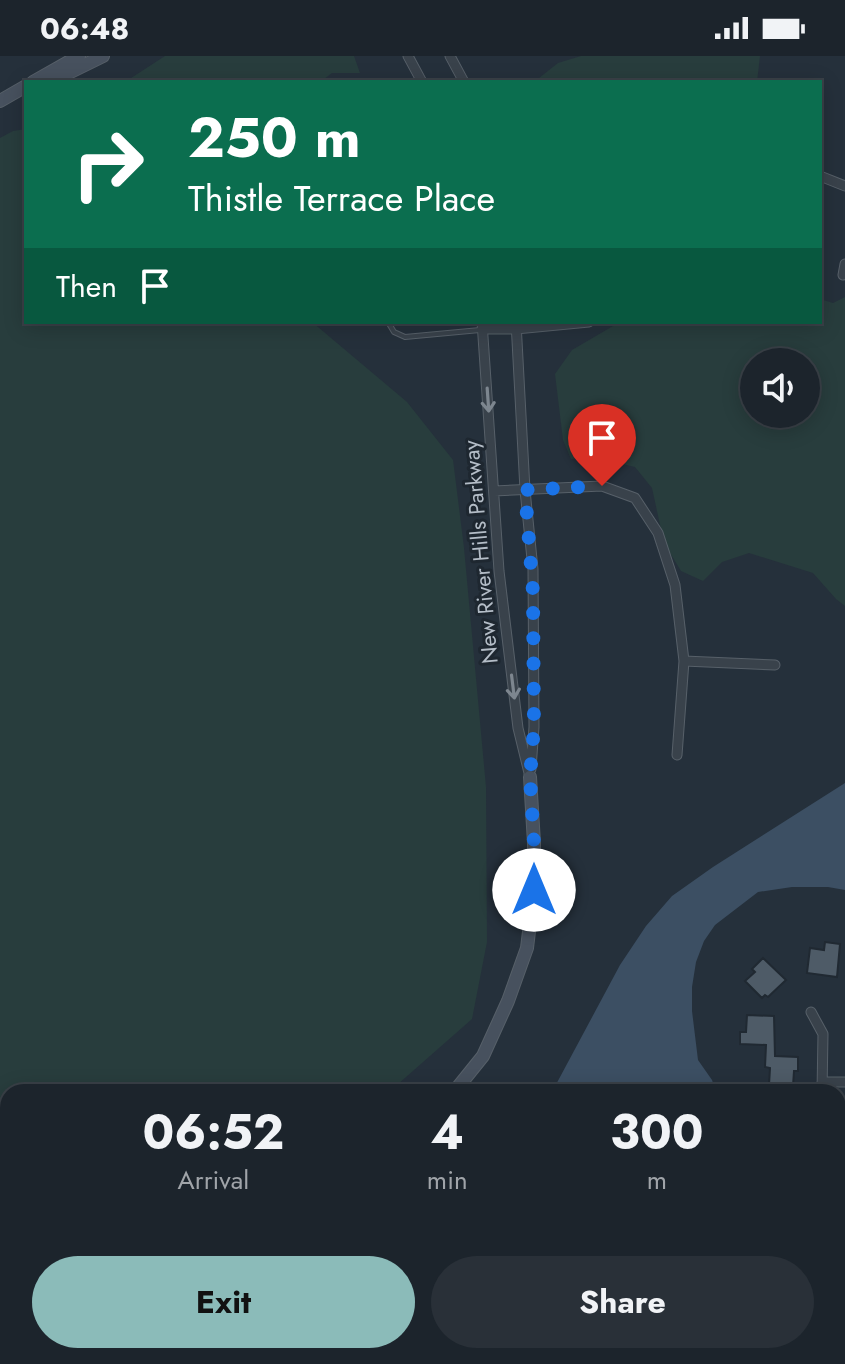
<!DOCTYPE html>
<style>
body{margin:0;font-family:Jost,sans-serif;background:#293038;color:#f1f3f6;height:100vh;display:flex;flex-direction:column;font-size:30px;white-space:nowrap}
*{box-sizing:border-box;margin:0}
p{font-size:26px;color:#a0a4a9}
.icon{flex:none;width:44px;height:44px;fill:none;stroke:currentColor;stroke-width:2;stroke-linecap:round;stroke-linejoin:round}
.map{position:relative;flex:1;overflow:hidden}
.sheet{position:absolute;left:0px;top:1028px;width:846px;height:280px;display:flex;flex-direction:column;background:#1c242c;border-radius:24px 24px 0 0;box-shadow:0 4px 20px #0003,0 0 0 2px #3a4148}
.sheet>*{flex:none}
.banner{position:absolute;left:24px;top:24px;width:798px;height:244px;border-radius:0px;box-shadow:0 4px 20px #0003,0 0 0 2px #3a4148;background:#0b6e4f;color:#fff;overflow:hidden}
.fabs{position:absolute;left:740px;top:292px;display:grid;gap:16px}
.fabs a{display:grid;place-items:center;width:80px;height:80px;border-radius:50%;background:#1c242c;box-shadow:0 4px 20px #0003,0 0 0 2px #3a4148;font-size:40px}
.pin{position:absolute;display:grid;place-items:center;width:68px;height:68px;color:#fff;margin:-82px -34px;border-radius:50% 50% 50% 0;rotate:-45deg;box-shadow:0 0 8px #0007}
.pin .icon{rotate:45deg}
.me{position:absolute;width:88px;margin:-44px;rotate:0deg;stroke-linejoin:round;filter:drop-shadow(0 0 6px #0008)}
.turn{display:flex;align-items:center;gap:28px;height:168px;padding:0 32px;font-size:36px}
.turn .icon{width:104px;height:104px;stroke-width:2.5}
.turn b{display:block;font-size:56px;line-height:68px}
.then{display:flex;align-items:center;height:76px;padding:0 32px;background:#0003;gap:16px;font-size:30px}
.eta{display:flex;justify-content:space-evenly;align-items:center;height:136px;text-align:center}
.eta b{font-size:48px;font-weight:700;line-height:56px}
.action{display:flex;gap:16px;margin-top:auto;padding:16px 32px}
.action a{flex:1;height:92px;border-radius:48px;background:#8bbbb9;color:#111;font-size:32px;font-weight:700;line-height:92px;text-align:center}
.action a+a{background:#293038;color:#f1f3f6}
.status{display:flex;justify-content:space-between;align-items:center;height:56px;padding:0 40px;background:#1c242c;direction:ltr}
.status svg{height:22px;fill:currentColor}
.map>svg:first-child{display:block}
.green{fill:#283d3d;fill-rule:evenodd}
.water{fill:#3c4f63}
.building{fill:#4e5b67;stroke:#202932;stroke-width:2}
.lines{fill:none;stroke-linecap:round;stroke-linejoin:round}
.lane-casing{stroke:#576069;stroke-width:6}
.street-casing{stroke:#576069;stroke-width:11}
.secondary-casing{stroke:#576069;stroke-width:14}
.lane{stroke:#39424b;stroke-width:4}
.street{stroke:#39424b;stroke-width:9}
.secondary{stroke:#47515e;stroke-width:12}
.oneway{stroke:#7d868f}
.route{stroke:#1a73e8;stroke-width:14;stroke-dasharray:0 25.2}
.labels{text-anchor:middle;stroke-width:6;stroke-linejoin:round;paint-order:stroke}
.street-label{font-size:22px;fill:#b4bdc7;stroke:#1e2730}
</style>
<div class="status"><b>06:48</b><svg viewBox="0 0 49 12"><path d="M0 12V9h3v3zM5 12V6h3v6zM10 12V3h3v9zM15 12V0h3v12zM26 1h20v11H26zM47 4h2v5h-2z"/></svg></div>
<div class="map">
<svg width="845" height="1308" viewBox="0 0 845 1308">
<rect width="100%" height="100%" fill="#25303b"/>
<path class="green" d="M165,0H354L360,17H332L320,26H125Z
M581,0H760L757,26H534L558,7Z
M26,73V266H312L407,346L453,404L464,492L486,731L487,886L472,963L389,1036H8V1087L0,1089V82L13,75Z
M845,241V550L836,543L813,517L749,497L722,506L703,525L681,515L664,487L652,432L635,411L593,401L571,403L563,384L555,318L572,294L620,266H820V243L833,247ZM754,306H806V358H754Z
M8,1248V1300H381L380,1308H0V1254Z"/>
<path class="water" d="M845,727V834L828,831H792L758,836L715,869L704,885L696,906L692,931V955L698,1004L712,1024L716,1036H552L620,909L646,870L672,840L713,811Z"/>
<path class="building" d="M825,886L840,888L837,921L807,917L810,892L824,894Z
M763,902L786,924L768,941L765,939L762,942L745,925L755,916L752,913Z
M747,959L774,960L775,1000L798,1001V1015H794L793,1030L769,1029L770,1012L765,1011L766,989L740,988V976H746Z
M8,1196V1243L0,1248V1201Z
M489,1300H518L523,1308H494Z
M615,1300H648L643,1308H610Z"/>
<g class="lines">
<g class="lane-casing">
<path id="lane" d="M388,266L394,276L405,281L480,274"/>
</g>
<g class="street-casing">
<path id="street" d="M408,0L422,26
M450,0L464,26
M820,120L845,130
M843,219L845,208
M482,266L499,515L518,672L530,721
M516,266L525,434L533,513L534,671L531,713
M482,273H516L589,266
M494,435L602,430L635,442L658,477L675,529L684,605L677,699
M684,605L775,609
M811,956L823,978L822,1036
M822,1026H845
M0,1153L8,1152
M0,1179L8,1172
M463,1300L468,1308
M813,1308L815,1300"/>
</g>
<g class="secondary-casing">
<path id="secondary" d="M33,26L79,0
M50,26L103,0
M0,45L26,30
M454,1036L483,1000L508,945L527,892L534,834V787L530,721
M223,1308L230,1300"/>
</g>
<use href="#lane" class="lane"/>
<use href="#street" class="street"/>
<use href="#secondary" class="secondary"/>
</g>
<defs><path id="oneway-shaft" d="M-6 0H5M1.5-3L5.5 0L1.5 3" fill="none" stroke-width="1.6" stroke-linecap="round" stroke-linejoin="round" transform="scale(2)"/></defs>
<g class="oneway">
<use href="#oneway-shaft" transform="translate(488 344) rotate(86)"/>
<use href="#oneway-shaft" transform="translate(513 631) rotate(83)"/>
</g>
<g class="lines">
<path class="route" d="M534,834V787L530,721L534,671L533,536L525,434L602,430"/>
</g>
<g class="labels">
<g class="street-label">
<text transform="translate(480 496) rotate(-95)" y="8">New River Hills Parkway</text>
</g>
</g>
</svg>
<div class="fabs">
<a><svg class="icon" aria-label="sound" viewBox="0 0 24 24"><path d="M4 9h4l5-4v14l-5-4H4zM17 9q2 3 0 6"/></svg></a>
</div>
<div class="pin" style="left:602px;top:430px;background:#d93025"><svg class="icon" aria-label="arrive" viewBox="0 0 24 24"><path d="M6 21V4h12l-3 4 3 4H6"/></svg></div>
<svg class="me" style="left:534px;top:834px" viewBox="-20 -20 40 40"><circle r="19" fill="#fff"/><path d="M0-13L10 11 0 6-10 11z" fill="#1a73e8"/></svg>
<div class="banner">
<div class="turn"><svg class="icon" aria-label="right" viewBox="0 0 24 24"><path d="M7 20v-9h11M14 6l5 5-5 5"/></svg><div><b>250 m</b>Thistle Terrace Place</div></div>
<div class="then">Then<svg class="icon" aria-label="arrive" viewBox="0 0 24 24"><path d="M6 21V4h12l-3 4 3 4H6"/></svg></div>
</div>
<section class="sheet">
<div class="eta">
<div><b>06:52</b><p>Arrival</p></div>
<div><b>4</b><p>min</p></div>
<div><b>300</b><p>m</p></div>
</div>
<div class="action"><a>Exit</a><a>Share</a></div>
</section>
</div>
